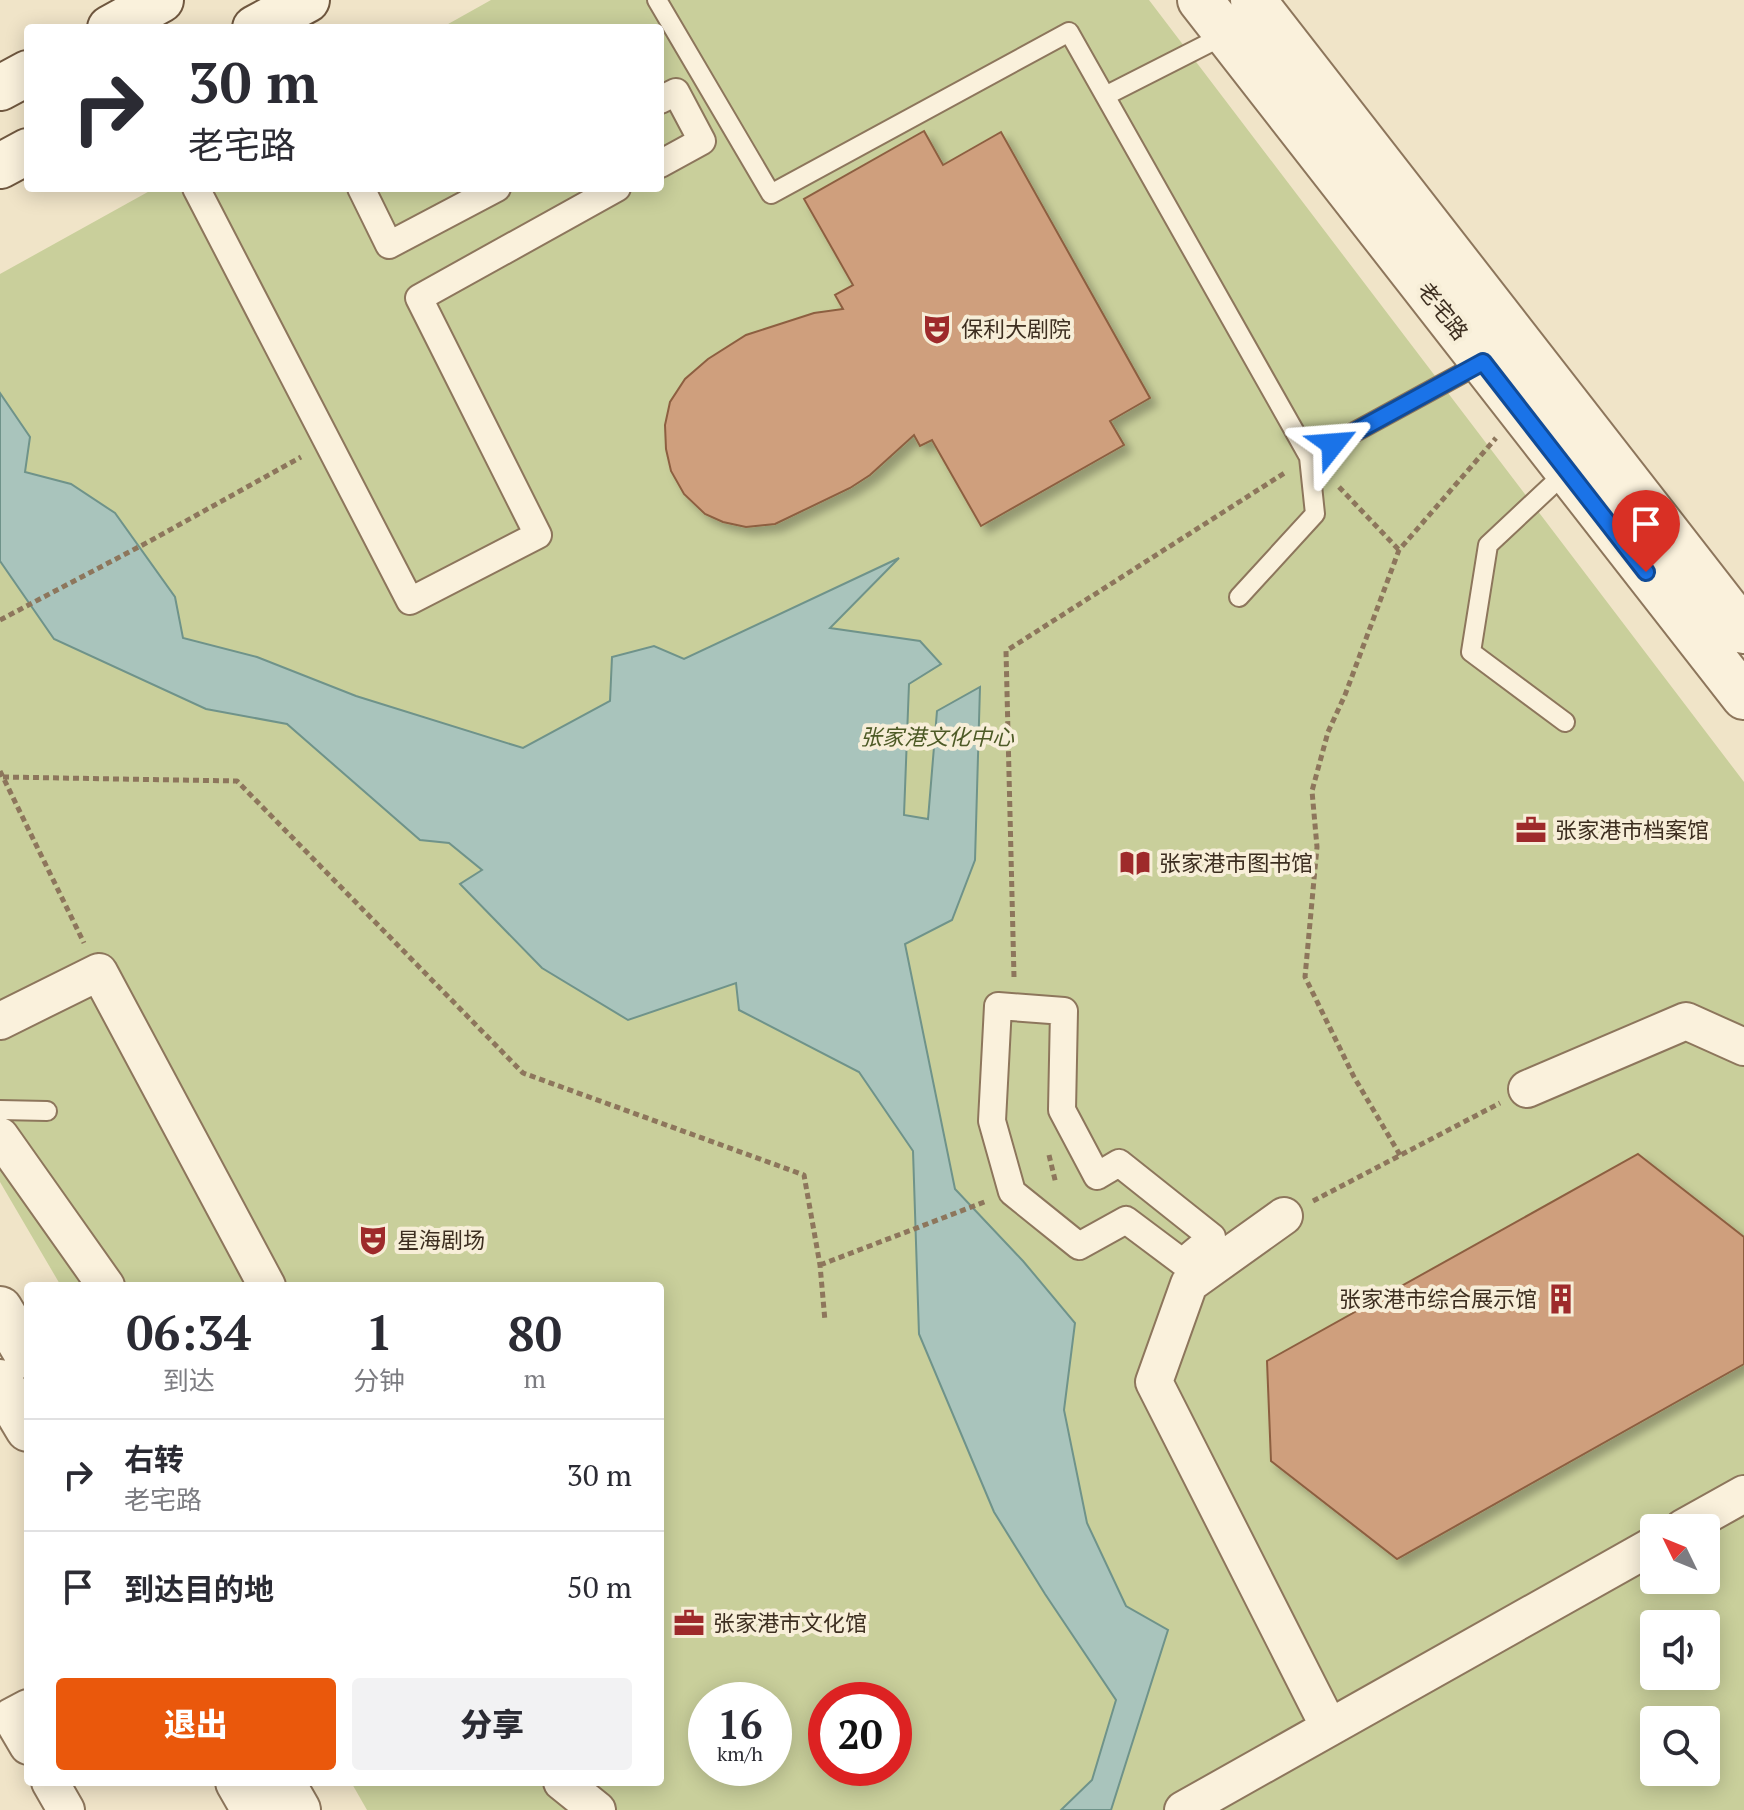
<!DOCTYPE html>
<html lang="zh">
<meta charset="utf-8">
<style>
body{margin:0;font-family:"PT Serif","Noto Sans SC",serif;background:#f2f2f3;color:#2b2b33;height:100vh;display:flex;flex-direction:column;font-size:30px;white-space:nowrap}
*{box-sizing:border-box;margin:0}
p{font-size:26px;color:#7c7c81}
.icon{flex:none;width:44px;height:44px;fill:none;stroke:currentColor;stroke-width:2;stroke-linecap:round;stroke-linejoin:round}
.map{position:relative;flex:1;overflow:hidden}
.sheet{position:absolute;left:24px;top:1282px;width:640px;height:504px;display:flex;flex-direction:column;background:#fff;border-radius:8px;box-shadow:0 4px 20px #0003}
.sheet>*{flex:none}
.banner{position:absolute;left:24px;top:24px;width:640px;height:168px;border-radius:8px;box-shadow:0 4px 20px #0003;background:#fff;color:#2b2b33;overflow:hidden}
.needle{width:52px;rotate:313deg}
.tools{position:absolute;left:1640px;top:1514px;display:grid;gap:16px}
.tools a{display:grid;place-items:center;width:80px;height:80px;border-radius:8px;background:#fff;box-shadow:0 4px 20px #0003;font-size:40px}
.speed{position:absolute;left:688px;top:1682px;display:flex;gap:16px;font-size:40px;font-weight:700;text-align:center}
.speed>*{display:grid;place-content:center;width:104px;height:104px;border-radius:50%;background:#fff;box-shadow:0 4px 20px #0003;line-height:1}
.speed small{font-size:20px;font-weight:400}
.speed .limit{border:12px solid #d22;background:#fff;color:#111}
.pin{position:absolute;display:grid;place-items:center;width:68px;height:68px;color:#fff;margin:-82px -34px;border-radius:50% 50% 50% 0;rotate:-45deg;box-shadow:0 0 8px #0007}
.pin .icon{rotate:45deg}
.me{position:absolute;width:88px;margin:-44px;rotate:62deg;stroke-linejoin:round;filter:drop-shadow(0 0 6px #0008)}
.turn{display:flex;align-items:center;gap:28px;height:168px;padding:0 32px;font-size:36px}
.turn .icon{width:104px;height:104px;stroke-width:2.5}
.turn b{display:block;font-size:56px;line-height:68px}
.eta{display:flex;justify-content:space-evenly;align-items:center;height:136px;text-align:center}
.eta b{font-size:48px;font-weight:800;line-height:56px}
.primary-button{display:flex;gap:16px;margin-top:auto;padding:16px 32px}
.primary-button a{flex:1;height:92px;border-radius:8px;background:#ea580c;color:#fff;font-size:32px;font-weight:800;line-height:92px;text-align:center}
.primary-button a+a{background:#f2f2f3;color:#2b2b33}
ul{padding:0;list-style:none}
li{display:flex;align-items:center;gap:24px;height:112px;padding:0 32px;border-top:2px solid #e1e1e2}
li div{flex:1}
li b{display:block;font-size:30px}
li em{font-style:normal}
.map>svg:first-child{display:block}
.green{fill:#c9cf9b;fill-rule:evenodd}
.water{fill:#a9c4bc;stroke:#6f938a;stroke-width:2}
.building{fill:#cf9f7d;stroke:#8d5f41;stroke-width:2;filter:url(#shadow)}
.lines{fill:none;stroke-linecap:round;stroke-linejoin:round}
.service-casing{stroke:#8d765c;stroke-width:22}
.pedestrian-casing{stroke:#8d765c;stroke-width:30}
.minor-casing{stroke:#8d765c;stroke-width:40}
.tertiary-casing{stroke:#8d765c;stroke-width:48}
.secondary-casing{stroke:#6f573f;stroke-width:48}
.path{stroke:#8d765c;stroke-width:5;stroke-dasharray:6 4;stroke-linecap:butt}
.service{stroke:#faf1dc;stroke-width:18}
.pedestrian{stroke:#faf1dc;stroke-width:26}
.minor{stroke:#faf1dc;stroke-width:36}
.tertiary{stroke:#faf1dc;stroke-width:44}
.secondary{stroke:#faf1dc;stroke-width:44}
.route-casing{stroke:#114b97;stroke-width:20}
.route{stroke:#1a73e8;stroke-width:14}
.labels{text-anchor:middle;stroke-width:8;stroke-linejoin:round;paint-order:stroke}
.street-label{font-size:22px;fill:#3d2e20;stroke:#f7eed8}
.poi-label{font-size:22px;fill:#3d2e20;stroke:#f7eed8;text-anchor:start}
.park-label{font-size:22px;font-style:italic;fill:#4d5a26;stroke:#f7eed8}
</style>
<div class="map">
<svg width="1744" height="1810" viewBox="0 0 1744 1810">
<defs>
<filter id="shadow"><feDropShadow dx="7" dy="7" stdDeviation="4" flood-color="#0004"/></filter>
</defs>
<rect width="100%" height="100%" fill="#f0e4c8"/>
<path class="green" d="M491,0H1149L1744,782V1810H367L351,1782H660V1286H61L0,1182V274L155,188H660V28H441ZM1654,1528H1706V1580H1654ZM1654,1624H1706V1676H1654ZM706,1700H774V1768H706ZM826,1700H894V1768H826ZM1654,1720H1706V1772H1654Z"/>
<path class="water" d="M0,393L30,437L25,472L71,484L115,513L175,597L183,638L257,657L356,696L523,748L610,701L612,657L654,646L684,659L899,558L830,628L920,641L941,664L909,684L904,815L928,819L937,711L980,687L975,860L952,920L905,944L955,1189L1023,1261L1075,1323L1064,1410L1087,1523L1126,1606L1168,1630L1111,1810H1061L1092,1780L1116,1700L1045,1594L994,1512L919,1334L913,1151L859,1072L739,1010L736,983L628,1020L542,968L460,884L482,870L449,843L420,840L287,724L206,709L54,639L0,561Z"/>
<path class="building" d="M924,131L943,165L1001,132L1150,398L1110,421L1124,445L981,526L932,440L920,446L914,435L870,475L850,488L775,524L746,527L723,522L705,514L684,494L671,471L666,449L665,425L670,402L685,379L708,359L746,335L814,313L843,309L835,295L853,285L804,199Z
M1638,1154L1744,1237V1364L1397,1559L1271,1461L1267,1361Z"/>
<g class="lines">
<g class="service-casing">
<path id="service" d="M657,0L771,194L1069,32L1309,457L1483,362
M1105,96L1227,34
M1239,597L1315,514L1309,457
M1565,722L1471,652L1488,545L1567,471
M0,1110L47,1111"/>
</g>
<g class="pedestrian-casing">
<path id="pedestrian" d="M660,100L676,92L702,141L660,164
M196,188L410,601L538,535L419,298L617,188
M361,188L389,245L497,188
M998,1006L1064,1011L1062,1110L1097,1176L1119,1163L1212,1237L1182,1262L1126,1220L1079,1246L1012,1192L992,1121Z"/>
</g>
<g class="minor-casing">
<path id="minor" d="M0,1021L99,972L267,1286
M1527,1089L1686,1021L1744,1047
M0,1136L106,1286
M1284,1216L1189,1284L1154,1382L1329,1727
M1683,1528L1744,1494
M28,1708L11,1717L28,1746
M50,1782L66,1810
M562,1782L597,1810
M1183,1810L1654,1545"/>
</g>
<g class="tertiary-casing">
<path id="tertiary" d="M1200,0L1744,697
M1253,0L1744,631
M0,1309L28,1356
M0,1382L28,1429
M238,1782L254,1810
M282,1782L298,1810"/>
</g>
<g class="secondary-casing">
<path id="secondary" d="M110,28L161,0
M255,28L307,0
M0,88L28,73
M0,166L28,151"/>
</g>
<path class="path" d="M1339,487L1399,550
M0,620L150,541L301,457
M0,771L84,943
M3,777L237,781L523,1073L804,1175L820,1265L825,1321
M1014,977L1006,651L1286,472
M1049,1155L1056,1184
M1400,1155L1354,1077L1305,977L1317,847L1312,791L1328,732L1345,695L1399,550L1496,438
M1313,1201L1500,1103
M820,1265L987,1201"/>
<use href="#service" class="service"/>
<use href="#pedestrian" class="pedestrian"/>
<use href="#minor" class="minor"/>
<use href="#tertiary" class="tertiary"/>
<use href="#secondary" class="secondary"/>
</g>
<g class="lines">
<g class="route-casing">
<path id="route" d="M1333,444L1483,362L1646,572"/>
</g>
<use href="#route" class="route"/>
</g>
<defs>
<g id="theatre-bare" transform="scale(2.4)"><path d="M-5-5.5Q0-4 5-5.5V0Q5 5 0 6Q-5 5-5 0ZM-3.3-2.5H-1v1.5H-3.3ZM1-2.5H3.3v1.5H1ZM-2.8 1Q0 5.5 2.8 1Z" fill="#9e2a2b" stroke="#f7eed8" stroke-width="2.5" paint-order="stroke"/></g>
<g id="office-bare" transform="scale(2.4)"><path d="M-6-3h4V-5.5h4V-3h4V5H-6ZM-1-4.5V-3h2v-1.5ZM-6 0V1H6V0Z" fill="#9e2a2b" stroke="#f7eed8" stroke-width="2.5" paint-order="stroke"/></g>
<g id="library-bare" transform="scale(2.4)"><path d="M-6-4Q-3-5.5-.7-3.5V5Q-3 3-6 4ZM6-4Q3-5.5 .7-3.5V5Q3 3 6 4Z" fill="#9e2a2b" stroke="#f7eed8" stroke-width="2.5" paint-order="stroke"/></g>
<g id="building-bare" transform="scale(2.4)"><path d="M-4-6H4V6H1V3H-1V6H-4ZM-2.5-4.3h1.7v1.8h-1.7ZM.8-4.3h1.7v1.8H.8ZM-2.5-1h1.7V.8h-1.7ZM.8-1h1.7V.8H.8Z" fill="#9e2a2b" stroke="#f7eed8" stroke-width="2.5" paint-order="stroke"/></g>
</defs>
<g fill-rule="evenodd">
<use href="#theatre-bare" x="937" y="329"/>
<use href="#office-bare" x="1531" y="830"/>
<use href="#library-bare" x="1135" y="863"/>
<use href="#theatre-bare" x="373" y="1240"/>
<use href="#building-bare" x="1561" y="1299"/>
<use href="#office-bare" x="689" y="1623"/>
</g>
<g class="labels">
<g class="street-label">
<text transform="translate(1443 311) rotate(52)" y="8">老宅路</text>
</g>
<g class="poi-label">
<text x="961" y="337">保利大剧院</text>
<text x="1555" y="838">张家港市档案馆</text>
<text x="1159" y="871">张家港市图书馆</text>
<text x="397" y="1248">星海剧场</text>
<text x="1537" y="1307" text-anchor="end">张家港市综合展示馆</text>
<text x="713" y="1631">张家港市文化馆</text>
</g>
<g class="park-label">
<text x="937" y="745">张家港文化中心</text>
</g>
</g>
</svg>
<div class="tools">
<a><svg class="needle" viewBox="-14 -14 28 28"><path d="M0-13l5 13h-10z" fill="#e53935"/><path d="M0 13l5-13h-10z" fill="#7c7c81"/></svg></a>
<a><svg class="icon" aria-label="sound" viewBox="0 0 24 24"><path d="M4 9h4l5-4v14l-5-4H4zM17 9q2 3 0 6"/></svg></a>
<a><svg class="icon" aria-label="search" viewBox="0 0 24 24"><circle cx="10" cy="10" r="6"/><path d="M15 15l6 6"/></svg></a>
</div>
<div class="speed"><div>16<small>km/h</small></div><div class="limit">20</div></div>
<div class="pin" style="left:1646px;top:572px;background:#d93025"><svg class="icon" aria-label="arrive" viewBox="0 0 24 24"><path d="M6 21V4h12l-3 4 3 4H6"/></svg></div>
<svg class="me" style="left:1333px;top:444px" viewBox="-20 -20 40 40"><path d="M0-17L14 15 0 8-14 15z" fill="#1a73e8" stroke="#fff" stroke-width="4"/></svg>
<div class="banner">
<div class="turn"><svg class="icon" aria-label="right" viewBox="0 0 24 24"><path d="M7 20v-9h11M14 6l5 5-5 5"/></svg><div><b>30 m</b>老宅路</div></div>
</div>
<section class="sheet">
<div class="eta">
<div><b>06:34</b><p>到达</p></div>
<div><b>1</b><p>分钟</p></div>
<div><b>80</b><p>m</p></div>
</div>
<ul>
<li><svg class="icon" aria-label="right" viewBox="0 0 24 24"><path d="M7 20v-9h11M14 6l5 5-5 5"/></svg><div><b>右转</b><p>老宅路</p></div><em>30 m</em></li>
<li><svg class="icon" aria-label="arrive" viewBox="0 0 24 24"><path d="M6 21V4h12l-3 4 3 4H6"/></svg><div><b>到达目的地</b></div><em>50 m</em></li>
</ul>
<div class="primary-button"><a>退出</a><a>分享</a></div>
</section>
</div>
